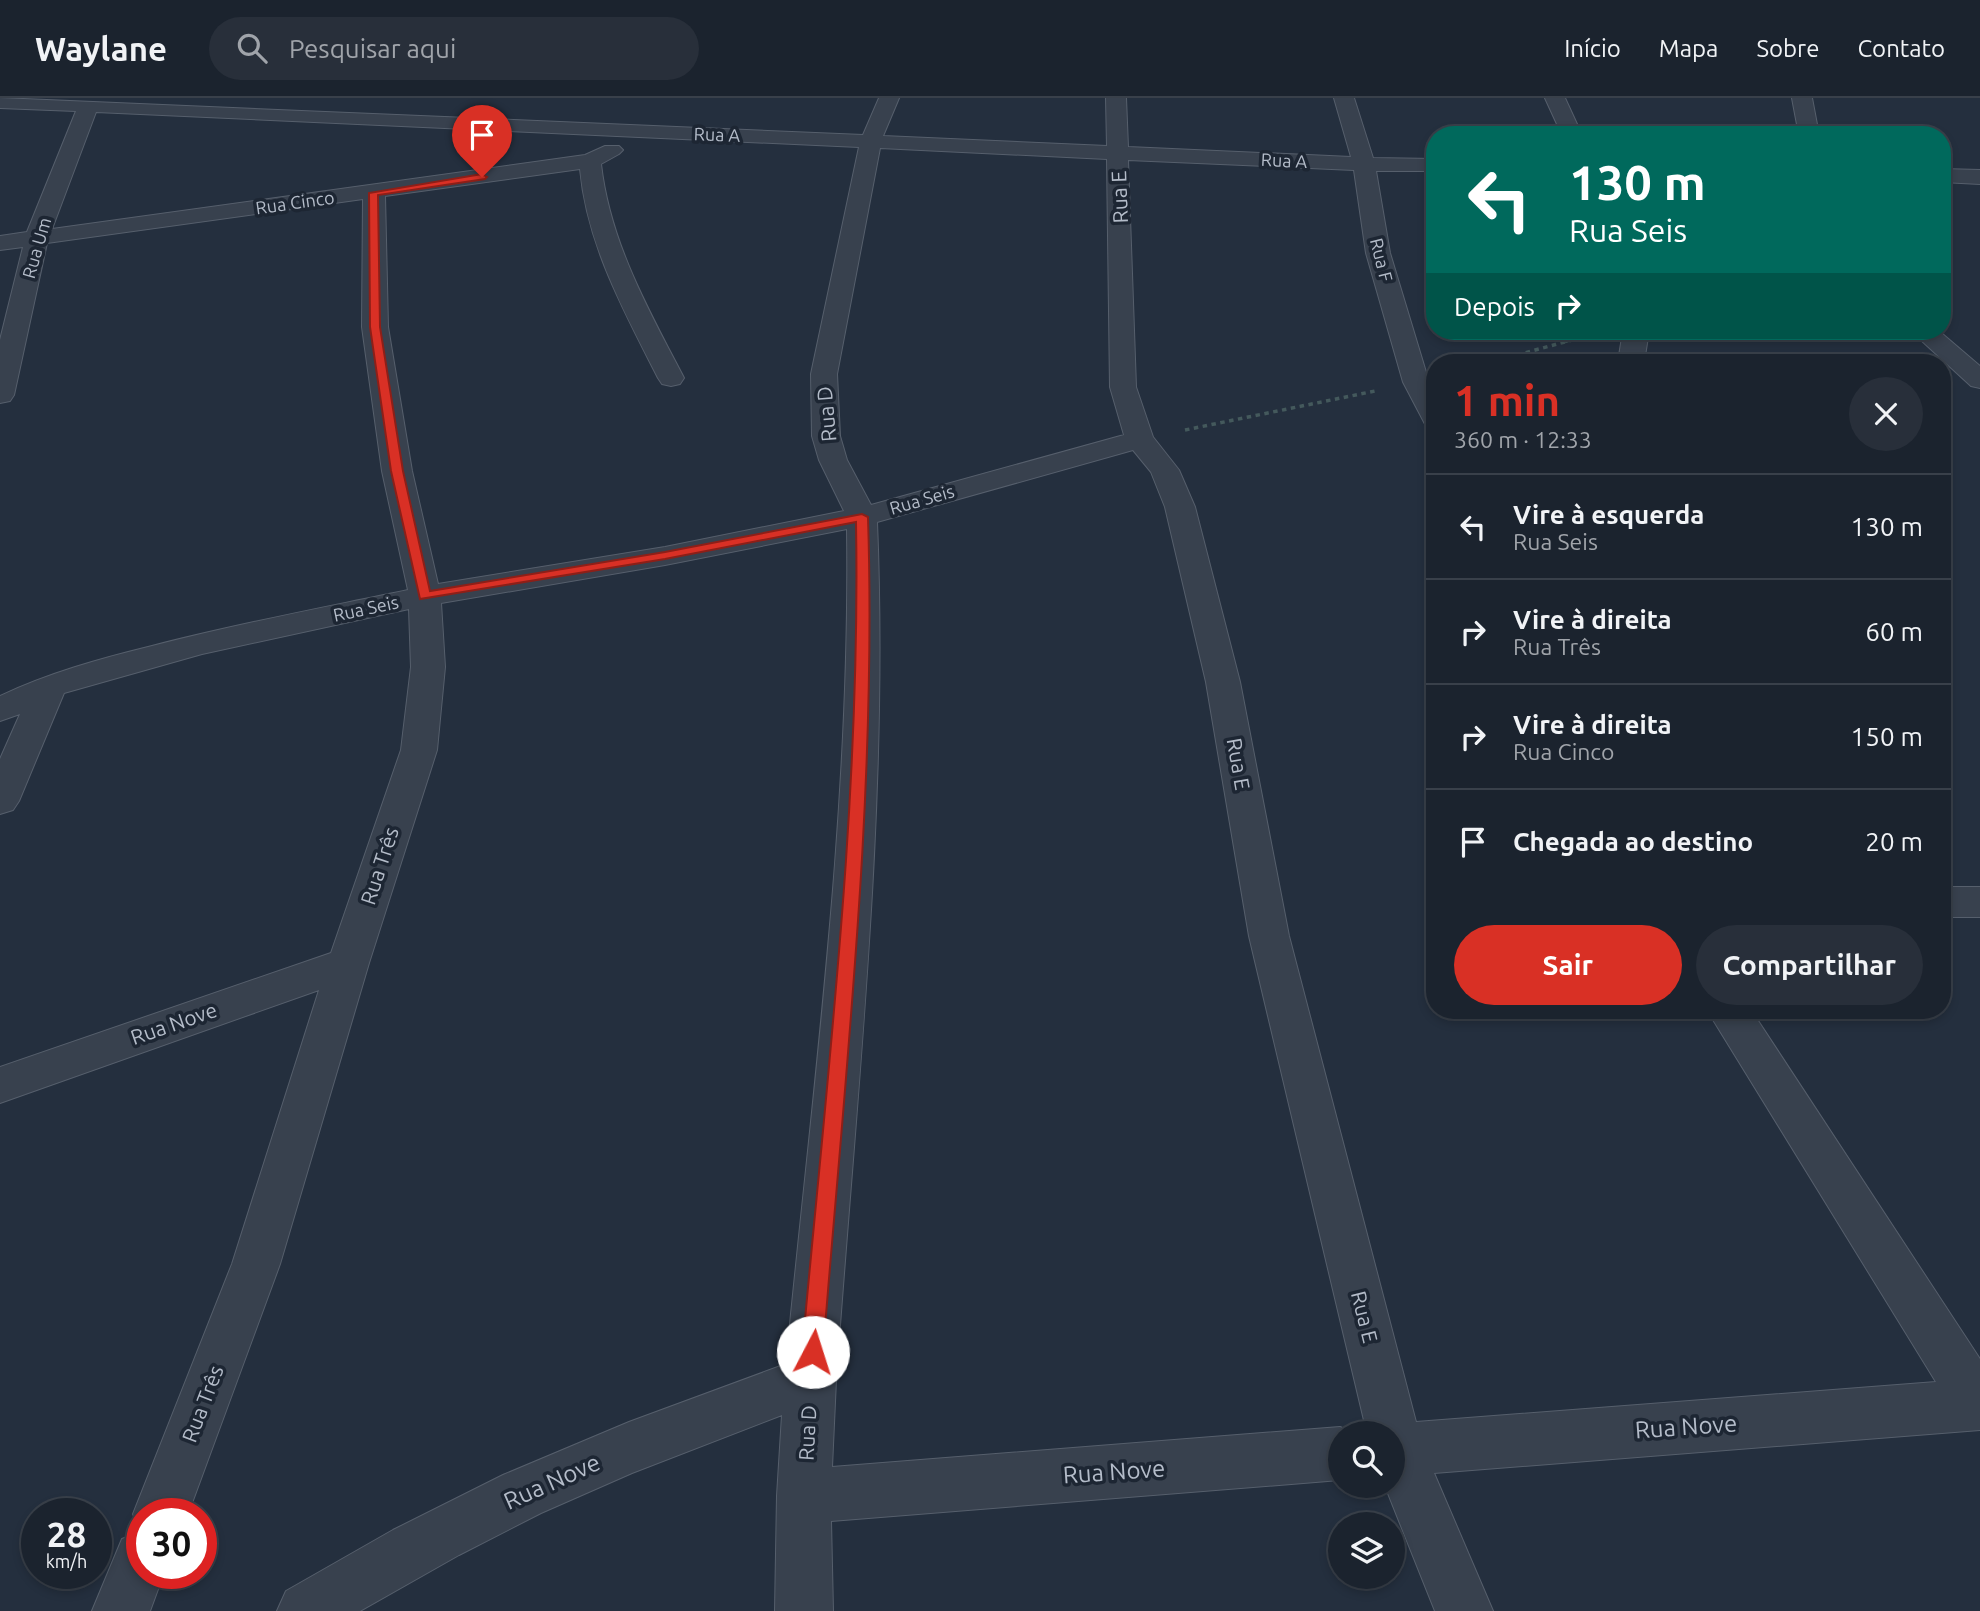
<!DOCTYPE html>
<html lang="pt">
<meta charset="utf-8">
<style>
body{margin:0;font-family:Ubuntu,sans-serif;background:#282f3a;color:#f1f3f6;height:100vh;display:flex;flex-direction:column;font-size:26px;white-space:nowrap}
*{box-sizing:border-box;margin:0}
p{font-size:23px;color:#a0a4aa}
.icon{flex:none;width:38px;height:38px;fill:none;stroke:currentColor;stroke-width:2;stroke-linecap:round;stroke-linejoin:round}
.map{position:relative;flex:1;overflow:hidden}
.details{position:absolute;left:1426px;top:256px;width:525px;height:665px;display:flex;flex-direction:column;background:#1b232e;border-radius:28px;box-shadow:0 4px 10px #0003,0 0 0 2px #39404a}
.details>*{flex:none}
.top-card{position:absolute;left:1426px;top:28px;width:525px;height:214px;border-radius:28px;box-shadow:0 4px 10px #0003,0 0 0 2px #39404a;background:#00695c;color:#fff;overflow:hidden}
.controls{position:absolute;left:1328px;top:1323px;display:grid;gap:14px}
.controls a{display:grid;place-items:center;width:77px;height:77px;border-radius:50%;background:#1b232e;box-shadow:0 4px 10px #0003,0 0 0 2px #39404a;font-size:35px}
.speed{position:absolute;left:21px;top:1400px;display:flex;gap:14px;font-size:35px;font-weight:700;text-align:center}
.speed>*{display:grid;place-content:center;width:91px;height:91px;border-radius:50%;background:#1b232e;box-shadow:0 4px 10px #0003,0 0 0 2px #39404a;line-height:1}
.speed small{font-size:18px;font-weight:400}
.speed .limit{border:10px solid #d22;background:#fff;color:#111}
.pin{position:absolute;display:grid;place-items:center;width:60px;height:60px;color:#fff;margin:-72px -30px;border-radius:50% 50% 50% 0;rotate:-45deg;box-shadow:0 0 7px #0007}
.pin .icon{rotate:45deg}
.me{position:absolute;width:77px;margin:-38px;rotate:5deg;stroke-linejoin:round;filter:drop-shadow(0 0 5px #0008)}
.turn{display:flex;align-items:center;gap:24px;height:147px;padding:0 28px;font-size:32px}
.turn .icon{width:91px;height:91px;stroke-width:2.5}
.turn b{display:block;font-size:49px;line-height:60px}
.then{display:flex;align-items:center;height:66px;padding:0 28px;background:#0003;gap:14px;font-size:26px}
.round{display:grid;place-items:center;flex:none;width:74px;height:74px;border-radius:37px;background:#282f3a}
.summary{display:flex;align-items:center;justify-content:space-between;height:119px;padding:0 28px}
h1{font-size:42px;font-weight:600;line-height:52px;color:#d93025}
.primary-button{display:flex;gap:14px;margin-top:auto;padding:14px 28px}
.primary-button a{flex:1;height:80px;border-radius:42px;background:#d93025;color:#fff;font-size:28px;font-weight:600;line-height:80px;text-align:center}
.primary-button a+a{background:#282f3a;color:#f1f3f6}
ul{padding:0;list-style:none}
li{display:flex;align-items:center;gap:21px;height:105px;padding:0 28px;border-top:2px solid #39404a}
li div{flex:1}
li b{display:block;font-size:26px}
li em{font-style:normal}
header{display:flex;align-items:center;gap:42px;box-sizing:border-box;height:98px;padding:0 35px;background:#1b232e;border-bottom:2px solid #39404a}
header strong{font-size:33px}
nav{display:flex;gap:38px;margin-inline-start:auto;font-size:24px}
.search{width:490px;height:63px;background:#282f3a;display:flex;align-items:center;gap:18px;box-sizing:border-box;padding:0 24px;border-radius:38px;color:#a0a4aa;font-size:26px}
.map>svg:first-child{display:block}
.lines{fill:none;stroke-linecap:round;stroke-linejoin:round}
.street-casing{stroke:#565f6c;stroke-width:2}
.path-far1{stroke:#44595c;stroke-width:2.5;stroke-dasharray:3.5 3.5;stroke-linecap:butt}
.path{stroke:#44595c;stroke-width:3.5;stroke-dasharray:4.5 4.5;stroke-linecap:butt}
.street{fill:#38414e;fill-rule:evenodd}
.route{fill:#d93025;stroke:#8d1f18;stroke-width:2}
.labels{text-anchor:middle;stroke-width:7;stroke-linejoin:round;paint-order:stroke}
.far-street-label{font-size:18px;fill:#b4bcc9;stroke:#1d2633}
.street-label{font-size:21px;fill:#b4bcc9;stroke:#1d2633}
.near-street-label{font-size:24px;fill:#b4bcc9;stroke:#1d2633}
</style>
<header>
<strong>Waylane</strong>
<div class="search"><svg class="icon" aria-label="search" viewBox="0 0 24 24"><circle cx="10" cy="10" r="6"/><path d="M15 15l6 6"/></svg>Pesquisar aqui</div>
<nav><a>Início</a><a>Mapa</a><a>Sobre</a><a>Contato</a></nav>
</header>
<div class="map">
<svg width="1980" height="1513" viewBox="0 0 1980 1513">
<rect width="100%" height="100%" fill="#242f3e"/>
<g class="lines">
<g class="street-casing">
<path id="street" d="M0,0L863,37L879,0H899L883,38L1107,48L1106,0H1126L1128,49L1351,59L1334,0H1354L1373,60L1435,61V73H1376L1390,155L1429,284L1435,294V328L1425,326L1403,284L1366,155L1354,72L1128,62L1136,289L1153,339L1179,372L1195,409L1240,584L1289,838L1416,1324L1936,1284L1707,912H1751L1980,1261V1332L1434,1375L1493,1513H1435L1385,1388H1393V1335H1367L1249,838L1206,584L1165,409L1151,374L1133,352L877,424C889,710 856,997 836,1282L832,1369L1340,1329L1354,1335H1340V1382L831,1423L833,1513H775L777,1398L782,1317L632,1375L541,1415L459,1457L360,1513H277L286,1493L393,1432L503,1377L629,1324L786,1266C813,989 851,710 847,431L665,467L441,505L445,569L437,652L369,865L280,1166L188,1416H142V1475H164L150,1513H92L122,1441L140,1434L133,1416L232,1166L319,892L0,1005V969L331,855L401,652L411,569L409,511L202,556L64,595L19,703L13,712L0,716V661L20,616L0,623V598C49,575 99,561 152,548C236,526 322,510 408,492L382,373L362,229L363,101L47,145L14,297L10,303L0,305V242L23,149L0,152V138L27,134L76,13L0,10ZM96,14L859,49L811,276L812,338L819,362L844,413L665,449L438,486L412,373L388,229L385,98L580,71C587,147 624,213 658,280L662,286L671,288L680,286L684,280C648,211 610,144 601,66L619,56L623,52L619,48H605L585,57L52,131ZM880,50L1107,61L1110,289L1124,337L871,407L847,362L840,338L837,276Z
M1545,0H1565L1582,37H1562Z
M1792,0H1812L1819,37H1799Z
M1942,71L1980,72V86L1942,84Z
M1623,233H1649L1644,264H1618Z
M1911,233H1939L1980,268V290L1971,288Z
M1942,789H1980V819H1942Z"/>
</g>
<path class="path-far1" d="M1565,244L1591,237"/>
<path class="path" d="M1491,264L1572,242
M1185,332L1375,293"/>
<use href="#street" class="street"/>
</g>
<path class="route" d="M482,76L487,79L485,81L378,97L380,229L403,373L430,493L665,454L862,416L868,419C877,698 845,976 823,1254L820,1261L813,1264L805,1261L802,1254C827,978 861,702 856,424L665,461L420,501L391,373L370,229L369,95Z"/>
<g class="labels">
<g class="far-street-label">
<text transform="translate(717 37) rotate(2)" y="6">Rua A</text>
<text transform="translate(1284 63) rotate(3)" y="6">Rua A</text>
<text transform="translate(295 105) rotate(-8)" y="6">Rua Cinco</text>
<text transform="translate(37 150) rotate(-74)" y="6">Rua Um</text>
<text transform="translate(1381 162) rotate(76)" y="6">Rua F</text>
<text transform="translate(922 402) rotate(-16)" y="6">Rua Seis</text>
<text transform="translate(366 511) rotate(-12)" y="6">Rua Seis</text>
</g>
<g class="street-label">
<text transform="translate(1120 99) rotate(-92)" y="7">Rua E</text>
<text transform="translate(827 316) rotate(-95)" y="7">Rua D</text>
<text transform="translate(1238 666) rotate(80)" y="7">Rua E</text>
<text transform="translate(380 768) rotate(-72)" y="7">Rua Três</text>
<text transform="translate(174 926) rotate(-19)" y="7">Rua Nove</text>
<text transform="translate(1364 1219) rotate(76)" y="7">Rua E</text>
<text transform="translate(203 1306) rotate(-69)" y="7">Rua Três</text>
<text transform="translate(808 1335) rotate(-87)" y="7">Rua D</text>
</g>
<g class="near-street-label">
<text transform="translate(1686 1329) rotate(-4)" y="8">Rua Nove</text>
<text transform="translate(1114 1374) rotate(-4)" y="8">Rua Nove</text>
<text transform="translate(552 1384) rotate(-24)" y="8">Rua Nove</text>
</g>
</g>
</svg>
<div class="controls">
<a><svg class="icon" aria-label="search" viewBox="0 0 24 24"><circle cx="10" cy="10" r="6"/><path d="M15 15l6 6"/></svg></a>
<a><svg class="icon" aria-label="layers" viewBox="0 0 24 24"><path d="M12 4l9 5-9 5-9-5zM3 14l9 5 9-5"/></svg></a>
</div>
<div class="speed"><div>28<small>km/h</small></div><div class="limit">30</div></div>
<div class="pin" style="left:482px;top:79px;background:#d93025"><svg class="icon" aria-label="arrive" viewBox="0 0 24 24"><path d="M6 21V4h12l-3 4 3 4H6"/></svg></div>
<svg class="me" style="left:813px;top:1254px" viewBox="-20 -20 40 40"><circle r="19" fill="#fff"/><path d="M0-13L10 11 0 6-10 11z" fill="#d93025"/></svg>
<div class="top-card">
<div class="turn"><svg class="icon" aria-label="left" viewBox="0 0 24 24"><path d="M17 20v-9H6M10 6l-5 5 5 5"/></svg><div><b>130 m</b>Rua Seis</div></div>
<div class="then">Depois<svg class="icon" aria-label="right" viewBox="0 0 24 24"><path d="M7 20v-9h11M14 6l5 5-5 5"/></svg></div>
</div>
<section class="details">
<div class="summary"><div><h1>1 min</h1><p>360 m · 12:33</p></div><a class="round"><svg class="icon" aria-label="close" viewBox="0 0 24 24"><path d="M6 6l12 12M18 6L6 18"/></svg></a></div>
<ul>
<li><svg class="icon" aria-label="left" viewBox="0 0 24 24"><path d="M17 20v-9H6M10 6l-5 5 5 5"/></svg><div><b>Vire à esquerda</b><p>Rua Seis</p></div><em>130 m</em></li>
<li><svg class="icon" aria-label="right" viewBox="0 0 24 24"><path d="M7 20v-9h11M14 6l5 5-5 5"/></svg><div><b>Vire à direita</b><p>Rua Três</p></div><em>60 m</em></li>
<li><svg class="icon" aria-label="right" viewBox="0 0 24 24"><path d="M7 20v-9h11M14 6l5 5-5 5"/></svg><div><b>Vire à direita</b><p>Rua Cinco</p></div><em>150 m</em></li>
<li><svg class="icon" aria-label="arrive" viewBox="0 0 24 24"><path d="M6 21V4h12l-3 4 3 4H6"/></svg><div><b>Chegada ao destino</b></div><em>20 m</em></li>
</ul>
<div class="primary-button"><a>Sair</a><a>Compartilhar</a></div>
</section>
</div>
